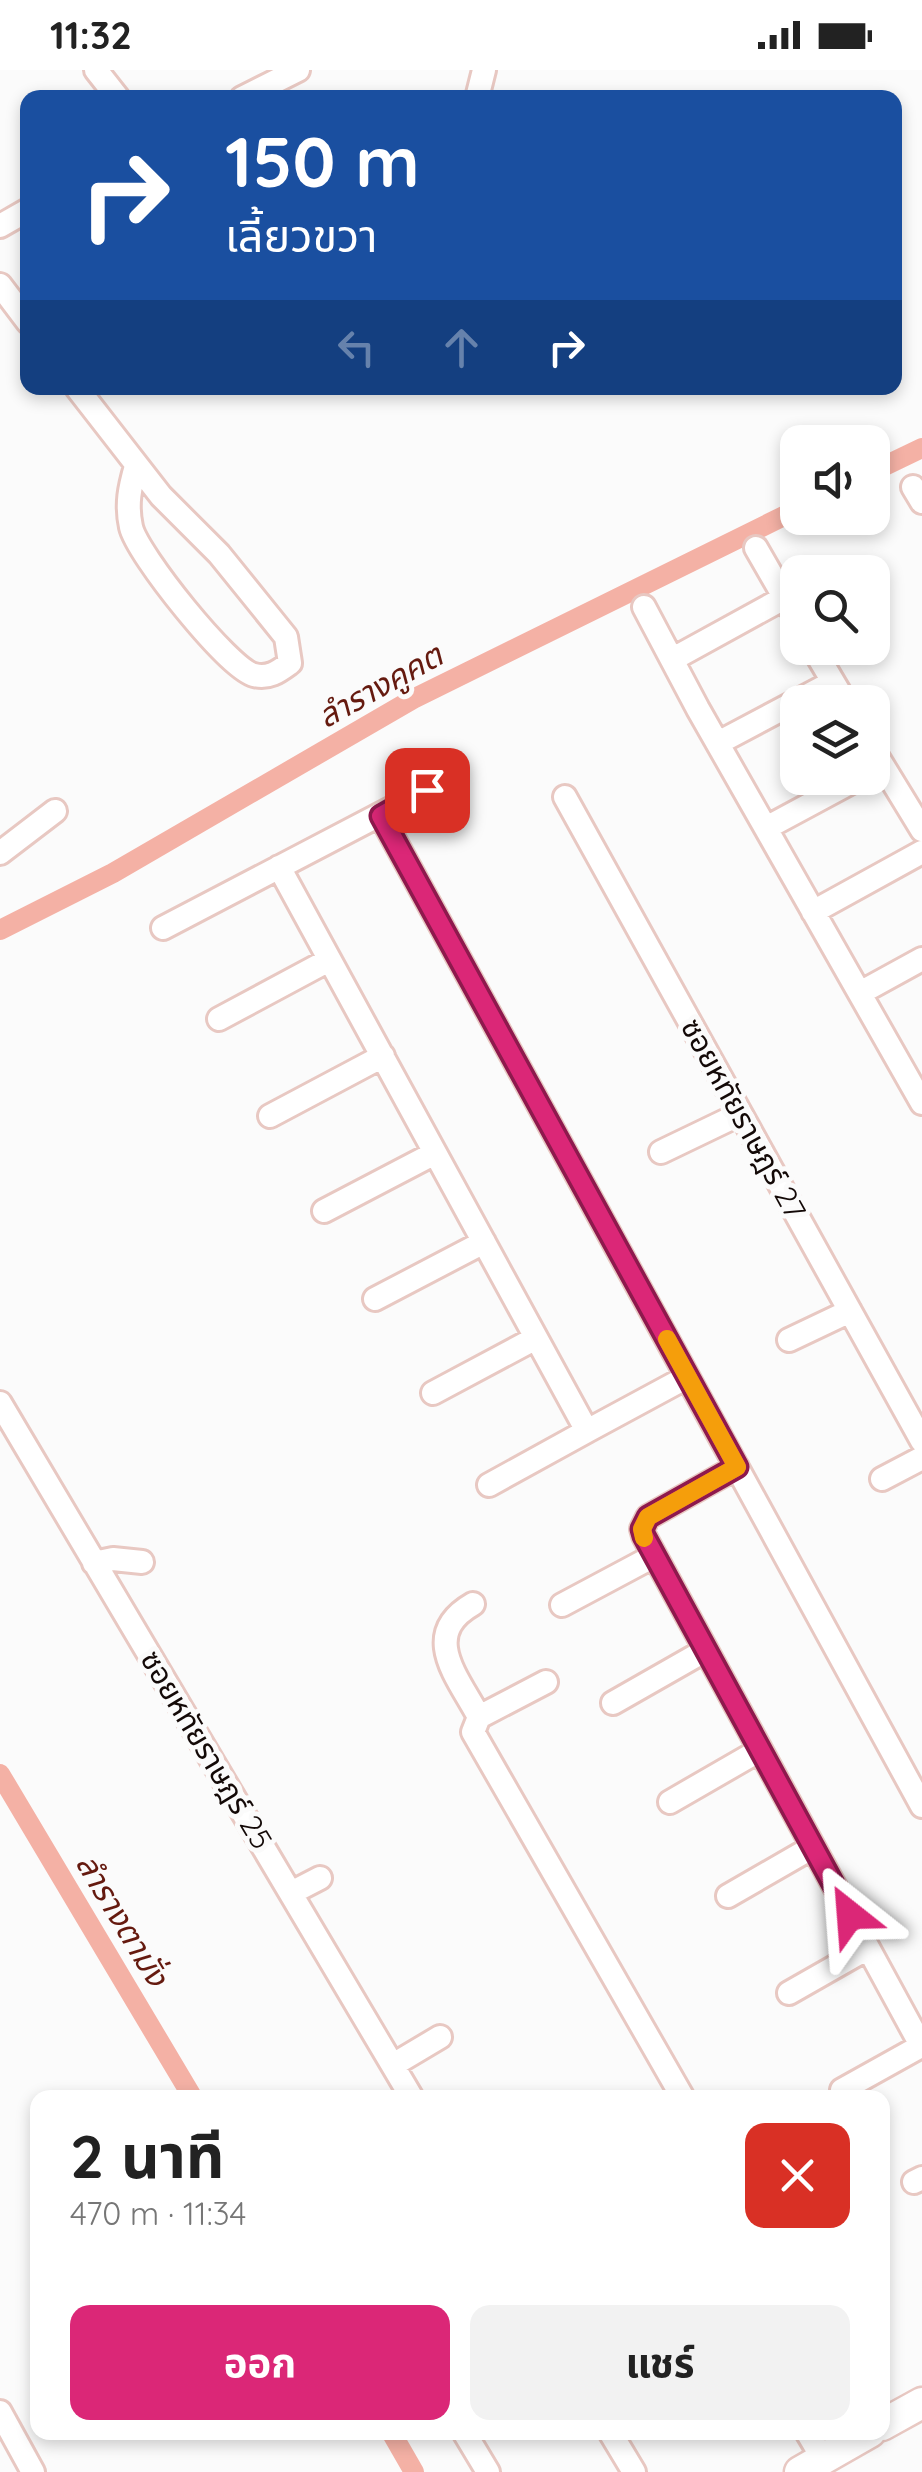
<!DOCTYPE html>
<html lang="th">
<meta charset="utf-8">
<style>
body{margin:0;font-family:Quicksand,"Noto Sans Thai",sans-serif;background:#f2f2f2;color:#222;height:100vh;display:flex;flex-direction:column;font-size:38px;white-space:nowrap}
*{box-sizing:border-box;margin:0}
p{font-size:32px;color:#767676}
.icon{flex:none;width:55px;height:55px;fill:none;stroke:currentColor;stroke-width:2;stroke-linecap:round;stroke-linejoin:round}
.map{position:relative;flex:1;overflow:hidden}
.side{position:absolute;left:30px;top:2020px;width:860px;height:350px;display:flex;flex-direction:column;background:#fff;border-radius:20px;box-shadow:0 5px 15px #0003}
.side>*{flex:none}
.top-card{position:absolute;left:20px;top:20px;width:882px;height:305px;border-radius:20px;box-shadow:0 5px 15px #0003;background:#1a4fa0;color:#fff;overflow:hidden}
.buttons{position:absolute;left:780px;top:355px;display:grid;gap:20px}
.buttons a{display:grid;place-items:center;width:110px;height:110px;border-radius:20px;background:#fff;box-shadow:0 5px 15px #0003;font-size:50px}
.pin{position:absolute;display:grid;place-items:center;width:85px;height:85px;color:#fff;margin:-42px;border-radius:20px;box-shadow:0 5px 15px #0006}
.me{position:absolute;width:110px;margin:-55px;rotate:332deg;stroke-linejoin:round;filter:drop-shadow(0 0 8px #0008)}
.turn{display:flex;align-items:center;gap:35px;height:210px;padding:0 40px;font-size:45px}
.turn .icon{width:130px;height:130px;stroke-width:2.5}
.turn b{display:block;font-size:70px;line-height:85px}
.lanes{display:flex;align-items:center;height:95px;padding:0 40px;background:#0003;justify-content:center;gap:50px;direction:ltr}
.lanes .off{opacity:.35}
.round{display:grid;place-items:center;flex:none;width:105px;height:105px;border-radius:20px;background:#f2f2f2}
.head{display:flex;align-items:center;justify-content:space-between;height:170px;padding:0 40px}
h1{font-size:60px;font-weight:700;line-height:75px}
.button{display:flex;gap:20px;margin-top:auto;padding:20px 40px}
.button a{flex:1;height:115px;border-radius:20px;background:#db2777;color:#fff;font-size:40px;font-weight:700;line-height:115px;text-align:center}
.button a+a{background:#f2f2f2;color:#222}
.status{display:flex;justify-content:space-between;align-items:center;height:70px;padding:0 50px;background:#fff;direction:ltr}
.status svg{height:28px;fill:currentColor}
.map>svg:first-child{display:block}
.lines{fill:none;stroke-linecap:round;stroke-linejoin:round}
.canal{stroke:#f4b1a5;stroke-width:20}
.minor-casing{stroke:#e8c8c2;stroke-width:28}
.major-casing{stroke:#e8c8c2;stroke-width:35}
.minor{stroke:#fff;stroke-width:22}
.major{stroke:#fff;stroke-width:30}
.route-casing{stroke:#8e194d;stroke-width:25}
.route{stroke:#db2777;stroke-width:18}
.slow{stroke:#f59e0b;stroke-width:18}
.labels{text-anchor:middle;stroke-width:10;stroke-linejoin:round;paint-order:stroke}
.street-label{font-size:30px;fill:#130907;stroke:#fbfbfb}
.water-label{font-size:32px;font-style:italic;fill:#651a0f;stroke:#fbfbfb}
</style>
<div class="status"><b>11:32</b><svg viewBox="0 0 49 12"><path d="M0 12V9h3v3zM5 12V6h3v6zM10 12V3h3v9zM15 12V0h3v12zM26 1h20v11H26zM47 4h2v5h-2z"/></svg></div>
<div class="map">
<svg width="922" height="2402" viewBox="0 0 922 2402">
<rect width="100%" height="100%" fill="#fbfbfb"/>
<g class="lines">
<path class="canal" d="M872,402L922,378
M0,860L113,803L413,629L798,439
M0,1704L193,2028
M391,2362L414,2402"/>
<g class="minor-casing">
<path id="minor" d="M96,0L118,28
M242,28L298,0
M477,28L484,0
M0,156L28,140
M0,215L28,252
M77,318L161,426L219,484L286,567L290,593C279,601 269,609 254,605C228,598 137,484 131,457C126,434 130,417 136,396
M913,417L922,432
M756,478L798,551
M644,537L698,639L922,1033
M813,578L845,632
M673,589L784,528
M718,673L833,612
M872,678L922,760
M565,727L922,1371
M381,746L922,1736
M766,758L859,708
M0,783L55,741
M279,797L587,1361L687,1307
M813,842L922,782
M163,858L427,720
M860,923L922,889
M219,949L329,890
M270,1046L383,986
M661,1082L740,1044
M324,1141L435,1083
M375,1229L484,1172
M789,1270L850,1241
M433,1323L536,1268
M0,1333L412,2028
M737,1397L648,1447L642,1459L644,1466L922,1977
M882,1409L922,1388
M489,1415L587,1361
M94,1493L113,1489L142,1492
M473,1534C419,1565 458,1607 479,1647
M562,1535L652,1487
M546,1612L479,1647L473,1662L683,2028
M613,1633L706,1580
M670,1732L760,1680
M291,1823L320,1808
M728,1826L813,1777
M789,1923L868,1878
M393,1995L440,1967
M842,2020L921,1976
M914,2112L922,2108
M0,2342L33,2402
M464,2362L488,2402
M610,2362L634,2402
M807,2362L823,2389"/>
</g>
<g class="major-casing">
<path id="major" d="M882,2355L922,2333
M800,2402L870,2362"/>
</g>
<use href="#minor" class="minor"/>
<use href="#major" class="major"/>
</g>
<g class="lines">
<g class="route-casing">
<path id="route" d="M427,720L381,746L737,1397L648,1447L642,1459L644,1466L850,1845"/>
</g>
<use href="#route" class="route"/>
<path class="slow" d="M644,1468L642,1459L648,1447L737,1397L667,1269"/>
</g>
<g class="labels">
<g class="street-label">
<text transform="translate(743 1049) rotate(61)" y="10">ซอยหทัยราษฎร์ 27</text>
<text transform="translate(206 1680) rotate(59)" y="10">ซอยหทัยราษฎร์ 25</text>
</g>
<g class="water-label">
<text transform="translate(380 616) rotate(-29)" y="11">ลำรางคูคต</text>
<text transform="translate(122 1850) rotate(59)" y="11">ลำรางตามั่ง</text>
</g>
</g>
</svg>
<div class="buttons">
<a><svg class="icon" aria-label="sound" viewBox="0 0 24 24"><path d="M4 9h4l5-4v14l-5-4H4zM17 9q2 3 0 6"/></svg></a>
<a><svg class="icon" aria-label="search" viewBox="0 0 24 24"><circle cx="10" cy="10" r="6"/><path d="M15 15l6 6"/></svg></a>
<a><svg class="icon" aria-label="layers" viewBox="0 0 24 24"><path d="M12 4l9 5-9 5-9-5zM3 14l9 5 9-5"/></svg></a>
</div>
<div class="pin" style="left:427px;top:720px;background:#d93025"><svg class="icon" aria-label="arrive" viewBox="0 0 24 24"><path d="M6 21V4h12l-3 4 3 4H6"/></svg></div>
<svg class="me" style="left:850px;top:1845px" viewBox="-20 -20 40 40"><path d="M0-17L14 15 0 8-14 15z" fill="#db2777" stroke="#fff" stroke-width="4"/></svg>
<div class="top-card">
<div class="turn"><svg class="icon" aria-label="right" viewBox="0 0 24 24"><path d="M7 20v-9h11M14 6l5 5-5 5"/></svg><div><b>150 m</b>เลี้ยวขวา</div></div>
<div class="lanes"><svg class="icon off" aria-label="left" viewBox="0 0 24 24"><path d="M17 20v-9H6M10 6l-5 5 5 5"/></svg><svg class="icon off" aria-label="ahead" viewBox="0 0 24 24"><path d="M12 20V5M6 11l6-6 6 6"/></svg><svg class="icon" aria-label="right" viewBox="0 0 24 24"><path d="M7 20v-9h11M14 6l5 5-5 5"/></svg></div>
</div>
<section class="side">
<div class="head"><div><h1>2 นาที</h1><p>470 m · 11:34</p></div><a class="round" style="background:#d93025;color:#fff"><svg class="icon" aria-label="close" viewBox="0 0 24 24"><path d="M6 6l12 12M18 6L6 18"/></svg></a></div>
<div class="button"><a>ออก</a><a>แชร์</a></div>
</section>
</div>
